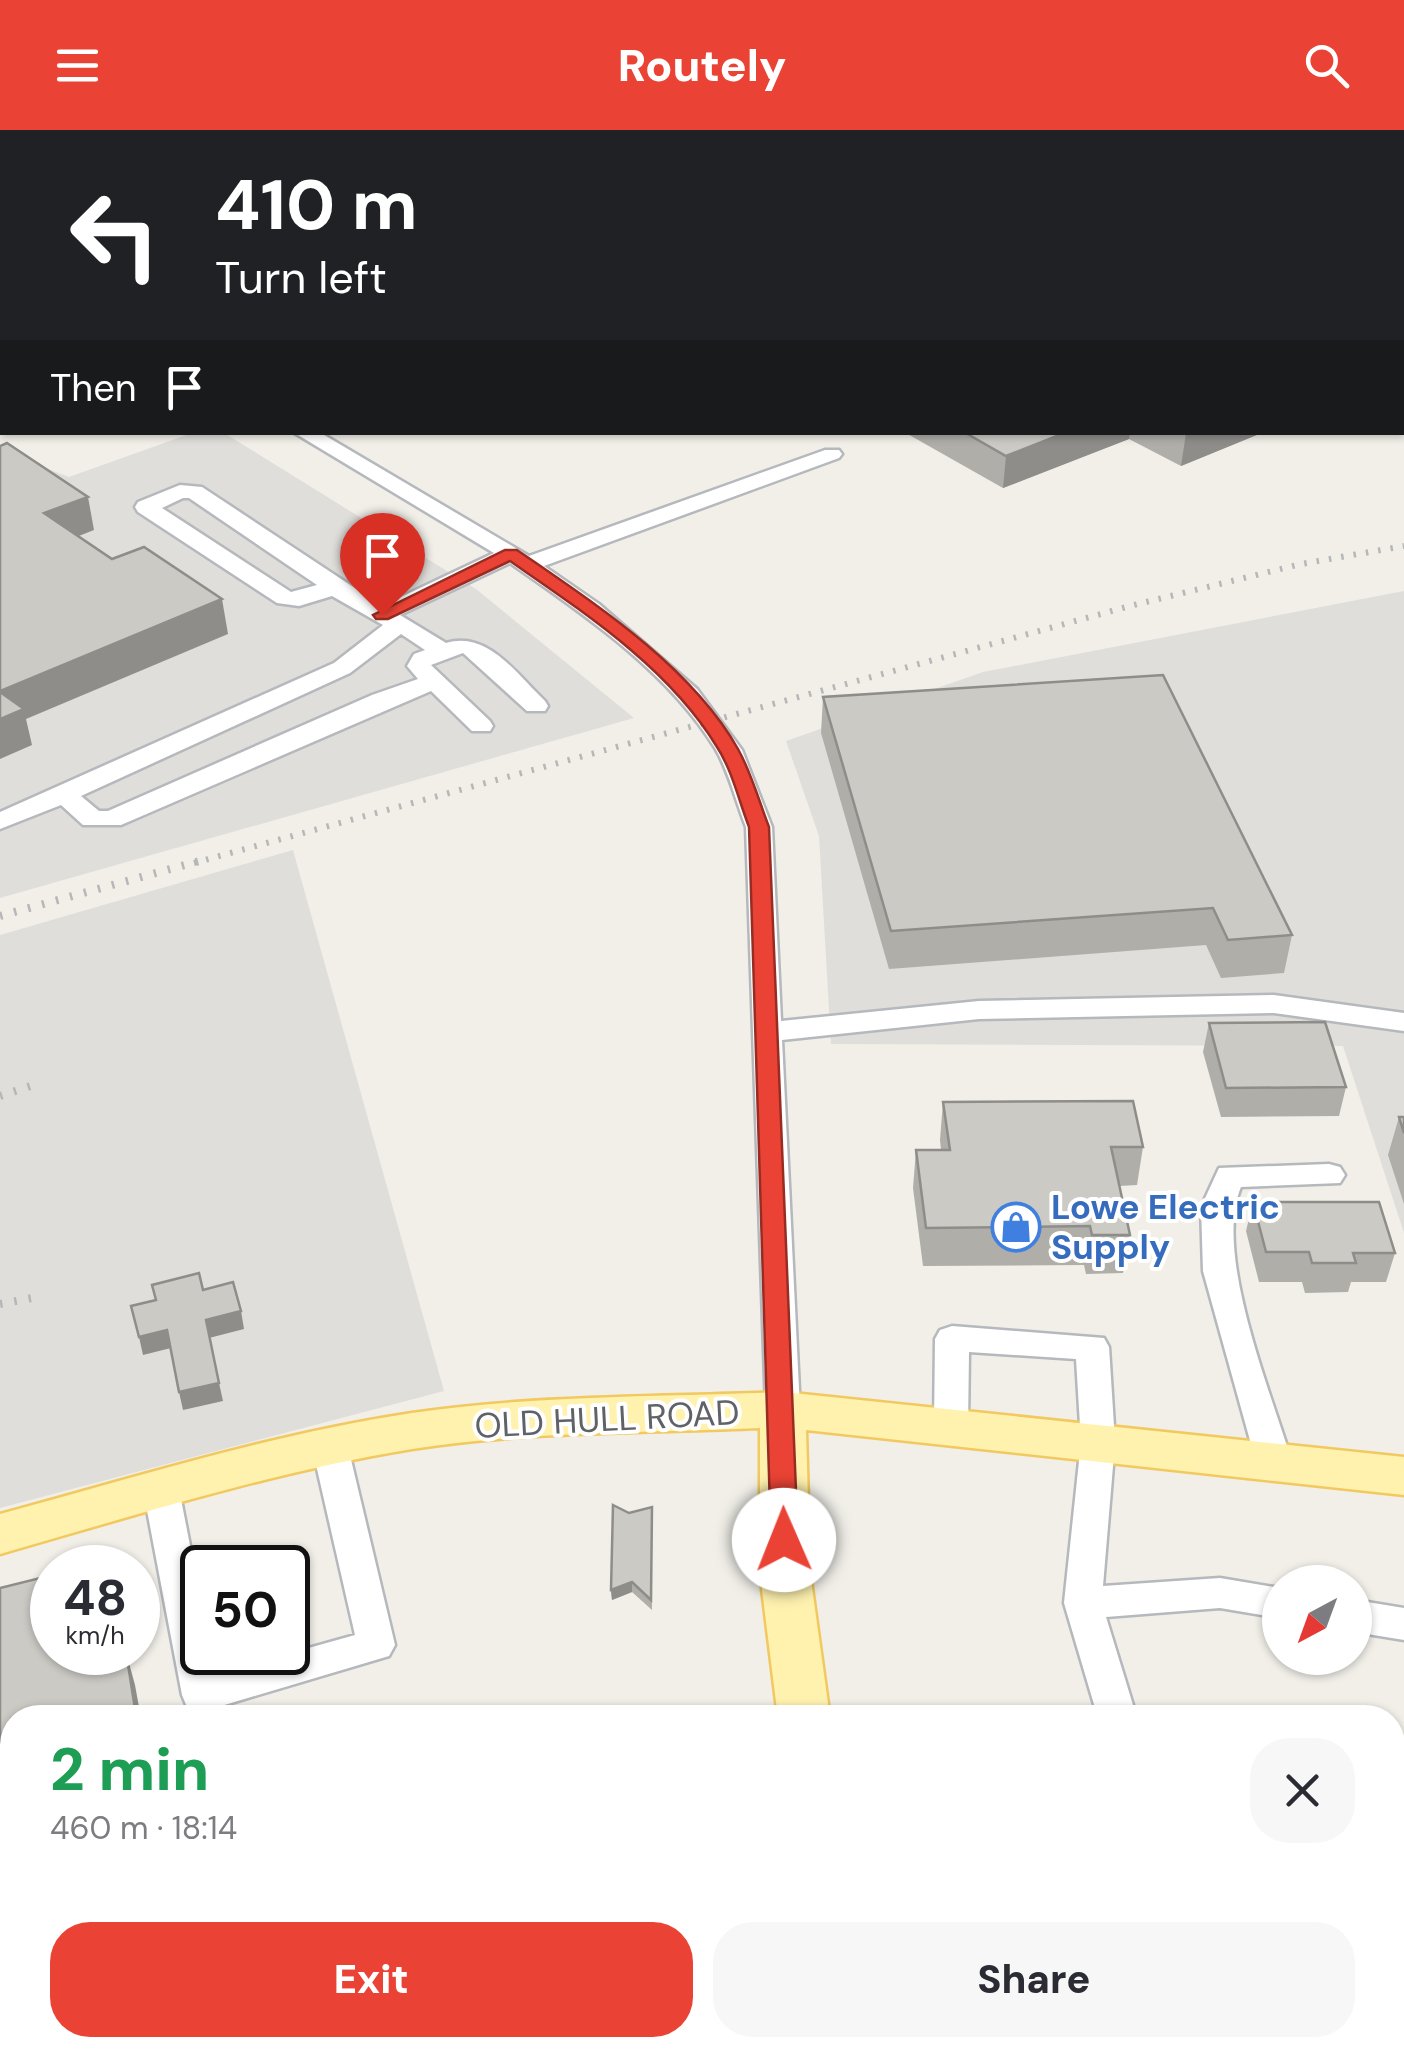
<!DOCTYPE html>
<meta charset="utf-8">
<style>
body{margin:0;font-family:"DM Sans",sans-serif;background:#f7f7f7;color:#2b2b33;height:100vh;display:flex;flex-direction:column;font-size:38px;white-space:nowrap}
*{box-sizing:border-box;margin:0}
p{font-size:32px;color:#7c7c81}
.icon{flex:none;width:55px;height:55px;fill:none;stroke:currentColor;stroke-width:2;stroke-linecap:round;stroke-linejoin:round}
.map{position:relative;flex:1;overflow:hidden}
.drawer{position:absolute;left:0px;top:1575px;width:1405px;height:352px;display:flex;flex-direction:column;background:#fff;border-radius:40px 40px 0 0;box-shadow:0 2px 8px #0004}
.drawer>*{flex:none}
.top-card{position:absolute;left:0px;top:0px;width:1405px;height:305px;box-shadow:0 2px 8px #0004;background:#202124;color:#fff;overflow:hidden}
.needle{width:65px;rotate:221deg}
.fabs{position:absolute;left:1262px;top:1435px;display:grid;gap:20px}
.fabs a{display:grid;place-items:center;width:110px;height:110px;border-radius:50%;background:#fff;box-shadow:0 2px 8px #0004;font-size:50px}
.speed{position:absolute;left:30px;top:1415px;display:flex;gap:20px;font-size:50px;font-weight:700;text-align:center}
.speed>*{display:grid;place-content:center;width:130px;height:130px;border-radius:50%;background:#fff;box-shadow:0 2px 8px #0004;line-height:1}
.speed small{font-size:25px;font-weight:400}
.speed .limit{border:5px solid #111;border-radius:15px;background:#fff;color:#111}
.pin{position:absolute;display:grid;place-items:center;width:85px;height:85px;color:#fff;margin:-102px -42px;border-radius:50% 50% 50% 0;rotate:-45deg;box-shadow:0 0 10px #0007}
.pin .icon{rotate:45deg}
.me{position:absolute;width:110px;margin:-55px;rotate:359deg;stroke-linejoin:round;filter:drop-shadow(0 0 8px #0008)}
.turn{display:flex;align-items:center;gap:35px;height:210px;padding:0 50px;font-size:45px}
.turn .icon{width:130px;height:130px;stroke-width:2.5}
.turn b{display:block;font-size:70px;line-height:85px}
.then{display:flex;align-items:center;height:95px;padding:0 50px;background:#0003;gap:20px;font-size:38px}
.round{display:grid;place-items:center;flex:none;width:105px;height:105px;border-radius:40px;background:#f7f7f7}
.summary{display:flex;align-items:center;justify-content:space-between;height:170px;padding:0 50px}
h1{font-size:60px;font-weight:800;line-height:75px;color:#1e9e55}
.cta{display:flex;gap:20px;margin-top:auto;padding:20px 50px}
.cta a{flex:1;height:115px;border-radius:40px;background:#ea4335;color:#fff;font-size:40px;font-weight:800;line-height:115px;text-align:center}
.cta a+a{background:#f7f7f7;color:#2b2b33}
header{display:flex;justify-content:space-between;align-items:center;height:130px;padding:0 50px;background:#ea4335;color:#fff;font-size:45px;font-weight:800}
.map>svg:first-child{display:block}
.industrial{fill:#e0deda}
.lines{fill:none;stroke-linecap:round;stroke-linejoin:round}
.stream{stroke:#aadaff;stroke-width:5}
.minor-casing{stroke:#b5b8bc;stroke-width:5}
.major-casing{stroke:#f2c960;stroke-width:5}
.minor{fill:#fff;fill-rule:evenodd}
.major{fill:#fff2af;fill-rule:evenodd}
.rail-far1{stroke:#b6b7b8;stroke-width:6;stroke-dasharray:2.5 10;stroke-linecap:butt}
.rail{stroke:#b6b7b8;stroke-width:8;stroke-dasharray:2.5 12;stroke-linecap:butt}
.wall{fill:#afaea9}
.shaded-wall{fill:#8f8d8a}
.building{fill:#cccac5;stroke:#8f8d8a;stroke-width:2.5}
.route{fill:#ea4335;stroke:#982c22;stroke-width:2.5}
.labels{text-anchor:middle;stroke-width:8;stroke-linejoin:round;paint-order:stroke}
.shop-label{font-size:35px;font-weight:bold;fill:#366cbe;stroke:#fff;text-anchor:start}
.street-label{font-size:35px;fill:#5f6368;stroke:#fff}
</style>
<header><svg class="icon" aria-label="menu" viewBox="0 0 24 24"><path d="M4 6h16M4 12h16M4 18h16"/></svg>Routely<svg class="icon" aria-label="search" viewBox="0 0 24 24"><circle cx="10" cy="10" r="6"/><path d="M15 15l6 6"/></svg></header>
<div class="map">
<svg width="1404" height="1926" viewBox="0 0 1404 1926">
<rect width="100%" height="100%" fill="#f1efe8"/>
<path class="industrial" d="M192,303H224L476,459L634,588L0,768V321L69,347Z
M1404,461V1103L1343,916L831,914L819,706L786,611L983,542Z
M293,720L444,1261L0,1378V805Z
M92,1915H818L821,1926H32Z"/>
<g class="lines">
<path class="stream" d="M1011,0L1028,2"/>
<g class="minor-casing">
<path id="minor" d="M0,120H2V131H0Z
M293,302H319L529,426L825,320H839L842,324L839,328L544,436L599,474L697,559L742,620L772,697L781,891L979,871L1274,865L1404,883V901L1274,883L979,889L782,910L800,1280L795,1289L783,1293L771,1289L766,1280L746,697C736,672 729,641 715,618C667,540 583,484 510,433L400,485L446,513C488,500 517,545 545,571L548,576L545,581H527L463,523L431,535L490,591L493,596L490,601H472L431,561L121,695H83L61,675L0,699V682L334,533L383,495L332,466L299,476L277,473L138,382L135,377L138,372L180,355L202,357L382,476L494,423ZM183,368H189L317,455L291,462L162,378ZM401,504L425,520L414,524L407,536L418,549L372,565L108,681H99L81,666L350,543Z
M1329,1034L1340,1037L1345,1045L1340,1053L1241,1057C1213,1124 1271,1262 1292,1332L1286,1342L1274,1346L1262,1342L1256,1332L1203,1141L1201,1077L1219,1038Z
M952,1196L1104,1208L1109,1217L1115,1312L1103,1456L1220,1448L1280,1458V1488L1220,1478L1106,1487L1137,1588H1098L1064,1473L1081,1312L1076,1229L969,1222L968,1296L963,1306L951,1309L939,1306L934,1296L935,1209L940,1200Z
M330,1303L342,1307L348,1317L395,1515L389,1526L201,1582L187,1577L182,1565L143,1359L148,1349L161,1345L174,1349L179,1359L202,1477V1522H212L216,1544L355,1505L312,1317L318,1307Z
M1355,1470L1404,1478V1510L1355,1502Z
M710,1915H754V1926H710Z
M1196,1915H1240L1244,1926H1200Z"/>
</g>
<g class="major-casing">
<path id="major" d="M783,1262L1404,1327V1365L806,1300L810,1443L830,1588H778L760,1443V1298C644,1303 526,1301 412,1319C272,1342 136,1385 0,1424V1384C136,1347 272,1304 412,1283C534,1265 660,1267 783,1262Z
M843,1915H901L904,1926H846Z"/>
</g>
<use href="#minor" class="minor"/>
<use href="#major" class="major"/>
<path class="rail-far1" d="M194,733L1130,476L1301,434L1404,416"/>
<path class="rail" d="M0,786L203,730
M0,966L37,954
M0,1174L32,1168"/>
</g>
<path class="wall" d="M0,0H123L115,2H2V36L0,35Z
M904,302H1264L1181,336L1129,309L1003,358Z
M823,567L1292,805L1284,843L1221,848L1206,815L889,839L821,603Z
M1209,893L1346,957L1339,986L1221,987L1203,922Z
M943,972L1143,1017L1137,1055L1119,1056L1130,1105L1123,1143L1086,1144L1084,1135L923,1136L913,1058L916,1020H941L940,1010Z
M1399,987H1404V1074L1388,1025Z
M1253,1072L1395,1123L1386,1152H1351L1348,1162L1305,1163L1302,1152H1259L1246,1101Z
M652,1377V1480L632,1462L612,1470L611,1460Z"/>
<path class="shaded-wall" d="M28,0H123L115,2H20Z
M1067,302H1130L1129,309L1003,358L1006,326Z
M1188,302H1264L1181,336L1186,303Z
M88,367L94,400L51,417L44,383Z
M222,469L228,504L26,589L32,615L0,629V561Z
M241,1181L244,1199L209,1208L206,1190Z
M167,1200L171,1218L143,1225L139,1207Z
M219,1253L223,1271L183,1280L179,1262Z
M632,1452V1462L612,1470L611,1460Z
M126,1522L135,1555L141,1588H128Z
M12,1791V1831L0,1835V1795Z"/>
<path class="building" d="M0,0H28L20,2H2V8L0,9Z
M964,302H1067L1006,326Z
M7,313L88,367L44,383L112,429L144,417L222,469L0,561V316Z
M1163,545L1292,805L1228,810L1213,778L891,801L823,567Z
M0,562L24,579L0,589Z
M1325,892L1346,957L1226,958L1209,893Z
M1133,971L1143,1017H1111L1130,1105H1092L1090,1096L926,1098L916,1020H950L943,972Z
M1399,987H1404V1003Z
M1253,1072H1379L1395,1123H1353L1356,1133H1312L1309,1122H1266Z
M199,1143L203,1160L233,1152L241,1181L206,1190L219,1253L179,1262L167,1200L139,1207L131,1176L156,1170L152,1155Z
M613,1375L629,1383L652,1377L651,1470L632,1452L611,1460Z
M52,1445V1522H126L136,1585L128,1588H12V1791L0,1795V1458Z
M137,1915H190V1922L233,1915H708L710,1926H74Z"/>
<path class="route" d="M505,420H517C594,473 691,536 738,619C751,642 759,671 769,697L798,1410L794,1418L784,1422L775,1418L771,1410L749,697C739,671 732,640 717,617C669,538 585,483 510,431L388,489H376L373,485Z"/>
<defs>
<g id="shop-ring" transform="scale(2.5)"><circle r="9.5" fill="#fff" stroke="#3f7fe0" stroke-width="1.5"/><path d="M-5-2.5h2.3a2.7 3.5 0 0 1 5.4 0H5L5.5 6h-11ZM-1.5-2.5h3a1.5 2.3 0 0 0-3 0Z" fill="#3f7fe0"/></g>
</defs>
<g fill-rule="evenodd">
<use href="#shop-ring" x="1016" y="1097"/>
</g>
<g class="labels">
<g class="shop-label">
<text x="1051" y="1089">Lowe Electric<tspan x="1051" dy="40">Supply</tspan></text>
</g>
<g class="street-label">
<text transform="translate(607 1289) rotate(-3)" y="12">OLD HULL ROAD</text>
</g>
</g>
</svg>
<div class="fabs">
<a><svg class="needle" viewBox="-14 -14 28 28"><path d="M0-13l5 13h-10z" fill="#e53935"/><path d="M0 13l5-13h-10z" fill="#7c7c81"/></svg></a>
</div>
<div class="speed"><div>48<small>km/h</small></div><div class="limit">50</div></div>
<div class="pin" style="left:382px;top:485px;background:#d93025"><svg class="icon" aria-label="arrive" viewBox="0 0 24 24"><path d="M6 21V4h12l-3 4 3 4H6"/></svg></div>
<svg class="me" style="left:784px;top:1410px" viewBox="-20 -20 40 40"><circle r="19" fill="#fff"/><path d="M0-13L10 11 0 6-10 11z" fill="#ea4335"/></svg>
<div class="top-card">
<div class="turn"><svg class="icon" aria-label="left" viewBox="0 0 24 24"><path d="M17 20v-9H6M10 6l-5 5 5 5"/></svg><div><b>410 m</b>Turn left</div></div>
<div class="then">Then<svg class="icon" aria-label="arrive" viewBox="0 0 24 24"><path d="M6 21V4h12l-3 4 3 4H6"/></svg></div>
</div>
<section class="drawer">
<div class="summary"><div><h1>2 min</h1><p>460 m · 18:14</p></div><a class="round"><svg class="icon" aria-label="close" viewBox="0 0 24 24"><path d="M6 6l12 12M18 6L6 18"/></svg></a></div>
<div class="cta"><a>Exit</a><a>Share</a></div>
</section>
</div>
